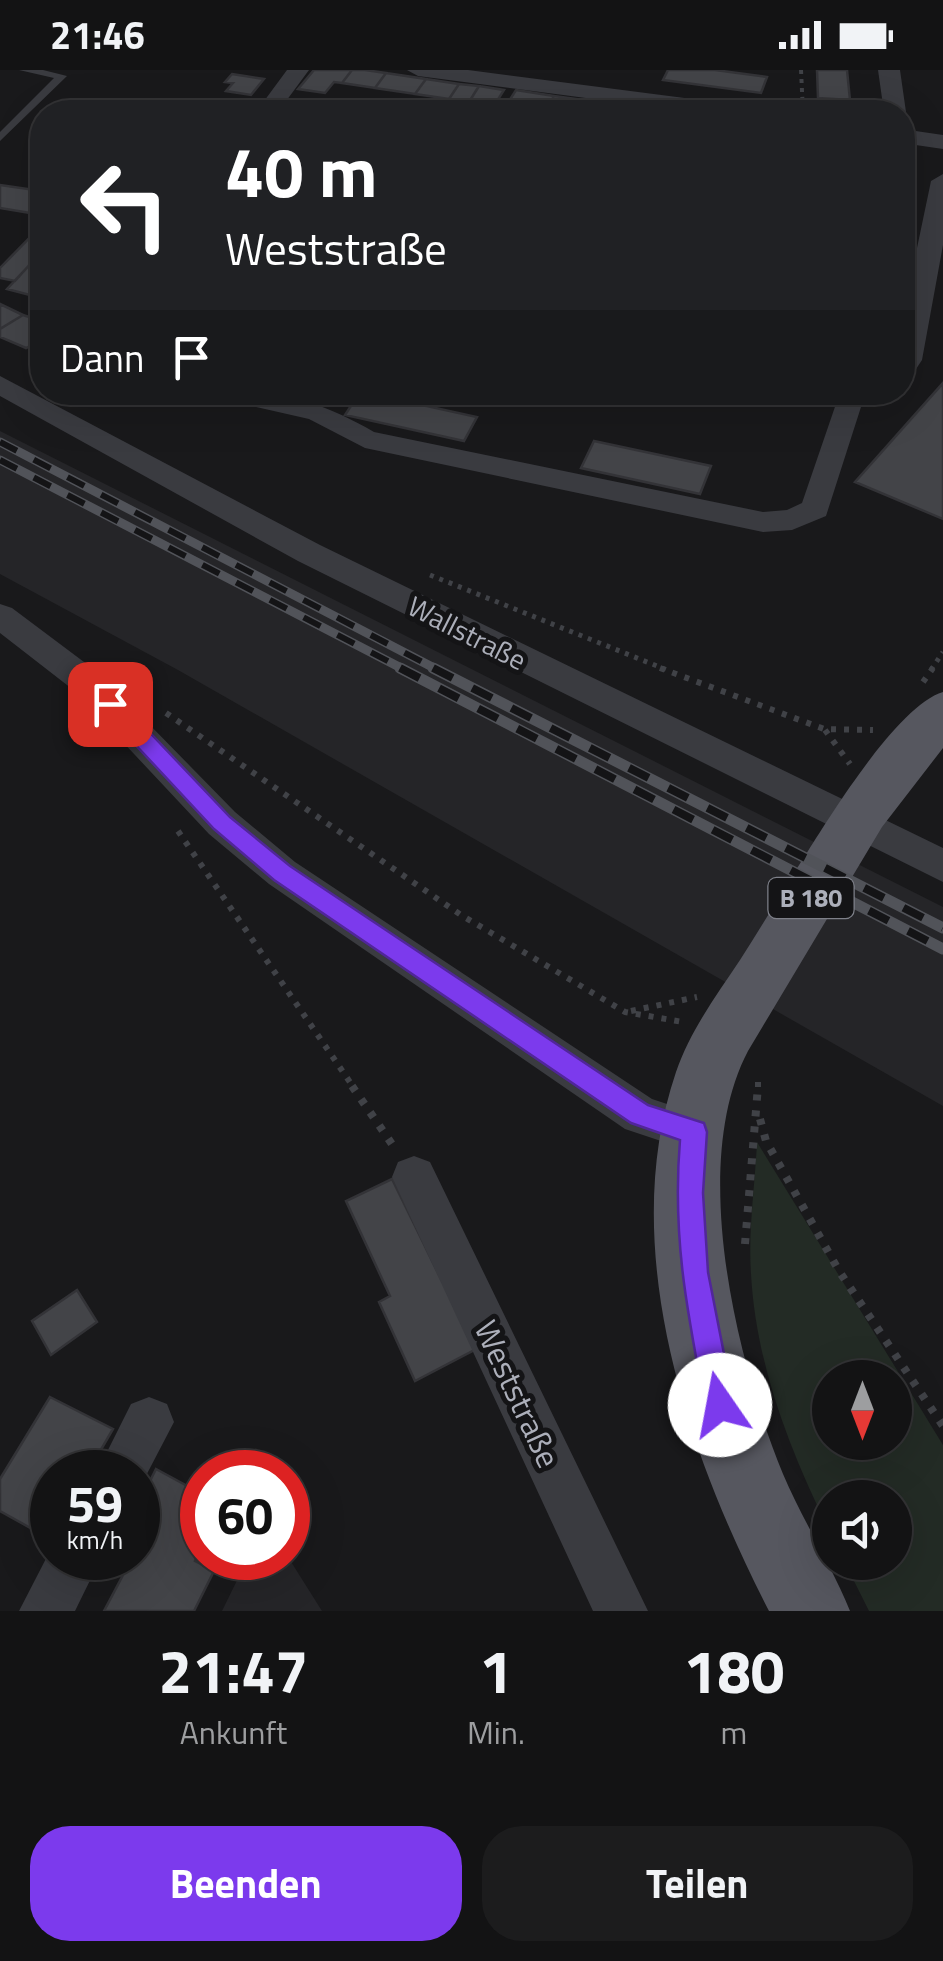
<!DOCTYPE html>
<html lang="de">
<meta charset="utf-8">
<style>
body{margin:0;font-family:"Titillium Web",sans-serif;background:#1c1c1d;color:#f1f3f6;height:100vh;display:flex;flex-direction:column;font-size:38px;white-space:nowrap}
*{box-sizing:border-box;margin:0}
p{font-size:32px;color:#9d9ea0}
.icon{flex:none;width:55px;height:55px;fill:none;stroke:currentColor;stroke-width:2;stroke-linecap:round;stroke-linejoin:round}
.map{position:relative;height:1541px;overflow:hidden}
.details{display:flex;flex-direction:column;background:#131314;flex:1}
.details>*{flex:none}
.top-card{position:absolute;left:30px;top:30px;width:885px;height:305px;border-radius:40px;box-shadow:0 10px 40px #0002,0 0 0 2px #323234;background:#202124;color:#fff;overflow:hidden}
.needle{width:65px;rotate:180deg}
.tools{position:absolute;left:812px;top:1290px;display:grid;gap:20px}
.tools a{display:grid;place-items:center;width:100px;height:100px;border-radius:50%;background:#131314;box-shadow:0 10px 40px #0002,0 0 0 2px #323234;font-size:50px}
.speed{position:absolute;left:30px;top:1380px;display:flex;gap:20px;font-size:50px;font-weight:700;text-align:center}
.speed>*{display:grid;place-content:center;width:130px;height:130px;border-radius:50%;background:#131314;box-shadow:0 10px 40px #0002,0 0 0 2px #323234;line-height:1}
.speed small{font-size:25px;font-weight:400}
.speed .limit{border:15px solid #d22;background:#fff;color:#111}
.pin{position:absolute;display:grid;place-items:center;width:85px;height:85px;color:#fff;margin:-42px;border-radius:20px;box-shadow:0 5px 15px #0006}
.me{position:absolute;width:110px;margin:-55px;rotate:348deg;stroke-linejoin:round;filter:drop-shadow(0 0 8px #0008)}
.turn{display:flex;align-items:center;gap:35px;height:210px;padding:0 30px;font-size:45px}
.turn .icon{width:130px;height:130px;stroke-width:2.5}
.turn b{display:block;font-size:70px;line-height:85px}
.then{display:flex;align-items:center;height:95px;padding:0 30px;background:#0003;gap:20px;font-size:38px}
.eta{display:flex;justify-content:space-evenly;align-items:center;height:170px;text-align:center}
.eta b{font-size:60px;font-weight:700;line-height:70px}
.primary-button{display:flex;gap:20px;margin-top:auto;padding:20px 30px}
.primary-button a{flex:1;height:115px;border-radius:40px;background:#7c3aed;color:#fff;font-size:40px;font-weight:700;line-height:115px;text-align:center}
.primary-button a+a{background:#1c1c1d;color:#f1f3f6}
.status{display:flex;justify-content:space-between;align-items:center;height:70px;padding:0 50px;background:#131314;direction:ltr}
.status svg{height:28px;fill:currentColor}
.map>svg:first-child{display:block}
.built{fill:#252528}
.green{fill:#232b25;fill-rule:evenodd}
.building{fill:#434448;stroke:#333337;stroke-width:2.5}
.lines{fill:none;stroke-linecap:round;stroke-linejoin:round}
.path-far3{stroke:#404247;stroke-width:4;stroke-dasharray:4 5;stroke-linecap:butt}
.path-far2{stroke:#404247;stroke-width:5;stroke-dasharray:4 6;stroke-linecap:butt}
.path-far1{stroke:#404247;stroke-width:6;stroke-dasharray:5 8;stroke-linecap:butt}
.path{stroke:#404247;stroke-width:8;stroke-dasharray:6 10;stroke-linecap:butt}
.lane{fill:#3a3b40;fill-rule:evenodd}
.street{fill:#3a3b40;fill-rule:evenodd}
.primary{fill:#56575f;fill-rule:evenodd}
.rail-far1-casing{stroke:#515359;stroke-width:9}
.rail-casing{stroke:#515359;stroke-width:11}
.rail-far1{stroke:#141416;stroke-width:6;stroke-dasharray:19;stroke-linecap:butt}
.rail{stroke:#141416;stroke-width:8;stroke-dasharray:22;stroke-linecap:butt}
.route{fill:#7c3aed;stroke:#51269a;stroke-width:2.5}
.labels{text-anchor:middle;stroke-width:10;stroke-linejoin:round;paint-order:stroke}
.shield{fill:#141416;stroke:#7e8089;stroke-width:2.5}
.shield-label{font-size:25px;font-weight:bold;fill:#acafba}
.street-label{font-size:28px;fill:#acafba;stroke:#141416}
.near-street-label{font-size:32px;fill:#acafba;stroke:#141416}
</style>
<div class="status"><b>21:46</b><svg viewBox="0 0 49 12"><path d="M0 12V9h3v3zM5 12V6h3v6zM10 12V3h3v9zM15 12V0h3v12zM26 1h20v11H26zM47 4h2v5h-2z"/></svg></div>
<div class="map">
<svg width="943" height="1541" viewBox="0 0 943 1541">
<rect width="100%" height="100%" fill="#19191b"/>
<path class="built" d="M0,361L943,837V1036L178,600L0,504Z
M288,1487L322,1541H222L248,1488Z"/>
<path class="green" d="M757,1072L943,1375V1541H869L845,1493L895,1492V1428H830V1462C790,1381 756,1295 751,1204C748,1161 755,1115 757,1072ZM830,1308H895V1372H830Z"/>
<path class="building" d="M314,0H352L342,13L334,12L325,23L298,19Z
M352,0H365L386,3L375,18L342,13Z
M668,0H715L767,7L761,23L663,10Z
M817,0H847L850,30L818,28Z
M386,3L426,9L415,24L375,18Z
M232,4L264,9L251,25L226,21L233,13L225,12Z
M426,9L459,14L449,29L415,24Z
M459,14L479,16L469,32L449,29Z
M479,16L504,20L494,36L469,32Z
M516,20L554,26L545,42L504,39Z
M554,26L591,31L585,42H545Z
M591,31L629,36L626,42H585Z
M0,115L42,121V145L0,138Z
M42,155V181L15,211L0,208V198Z
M35,189L42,190L41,228L7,219Z
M0,234L23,245L0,259Z
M23,245L35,249L42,246V270L26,278L0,267V259Z
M943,313V449L855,412Z
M360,322H363L477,347L464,371L345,345Z
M594,371L711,396L700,424L581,398Z
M392,1109L441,1209L482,1276L415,1311L379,1232L390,1226L346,1131Z
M77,1220L97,1252L51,1285L32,1251Z
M50,1327L113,1359L88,1402H52L50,1469L0,1441V1409Z
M156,1399L202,1424V1476L195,1491L214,1501L194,1541H104L132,1488H138L144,1465L138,1462V1435Z"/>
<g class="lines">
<path class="path-far3" d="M801,0L803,42"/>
<path class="path-far2" d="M430,505L667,600
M931,600L943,582"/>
<path class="path-far1" d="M660,598L824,659L873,660
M923,612L933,598
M166,643L461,845L625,942L683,952
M825,660L850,694
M178,761L354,1018
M631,941L697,927
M758,1012V1018"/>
<path class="path" d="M352,1016L394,1077
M760,1049L766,1071L839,1201L943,1356
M745,1174L758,1016"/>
<path class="lane" d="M19,0H43L67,6L0,71V62L54,8Z"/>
<path class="street" d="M287,0H309L278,42H256Z
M407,0H468L739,35L750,42H692L418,6Z
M878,0H900L906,42L903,47L902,42H884Z
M902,59L943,65V79L902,73Z
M943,104V175L922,290L912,305L902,307V250L931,111Z
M0,306L320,475L943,778V812L298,491L0,326Z
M213,322C282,322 314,328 374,362L763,442L787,440L802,433L838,328L844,322H876L861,337L826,446L792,460L763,462L365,378L309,349L217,328Z
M0,534L12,538L100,604L235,742L295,792L652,1029L709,1048L716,1062L709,1076L694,1082L625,1059L269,814L209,764L76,622L0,563Z
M414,1086L430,1092L648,1541H593L392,1107L398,1092Z
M149,1327L167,1334L174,1352L138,1421V1402H97L131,1334Z
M52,1477V1488H101L75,1541H19Z"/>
<path class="primary" d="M943,622V678L882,757L748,981C688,1095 737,1292 783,1404C803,1451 831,1494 850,1541H769C688,1384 616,1178 676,1002C690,961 716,926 740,890C763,854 785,817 808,781C834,740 899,635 943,622Z"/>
<g class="rail-far1-casing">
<path id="rail-far1" d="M0,372L438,600
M0,390L405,600"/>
</g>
<g class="rail-casing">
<path id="rail" d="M400,598L943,879
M433,598L943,858"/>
</g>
<use href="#rail-far1" class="rail-far1"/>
<use href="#rail" class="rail"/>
</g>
<path class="route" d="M110,626L118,629L230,747L290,796L648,1035L704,1053L707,1062L703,1123L708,1202L734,1335L730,1346L720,1350L709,1346L705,1335C687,1241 672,1166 680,1070L631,1053L274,810L214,759L103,640L100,634L103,629Z"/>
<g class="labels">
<rect class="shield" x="768.5" y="808" width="85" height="40" rx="8"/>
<g class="shield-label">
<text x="811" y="837">B 180</text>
</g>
<g class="street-label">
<text transform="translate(467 563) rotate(27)" y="10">Wallstraße</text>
</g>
<g class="near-street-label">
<text transform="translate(517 1324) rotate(65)" y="11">Weststraße</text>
</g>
</g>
</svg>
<div class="tools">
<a><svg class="needle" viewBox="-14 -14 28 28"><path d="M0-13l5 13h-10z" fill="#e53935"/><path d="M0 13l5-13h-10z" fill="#9d9ea0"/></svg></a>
<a><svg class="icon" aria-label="sound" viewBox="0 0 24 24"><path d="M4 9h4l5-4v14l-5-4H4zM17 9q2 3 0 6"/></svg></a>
</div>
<div class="speed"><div>59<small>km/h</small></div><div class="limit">60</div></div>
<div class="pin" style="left:110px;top:634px;background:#d93025"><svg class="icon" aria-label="arrive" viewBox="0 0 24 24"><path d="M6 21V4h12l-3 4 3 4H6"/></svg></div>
<svg class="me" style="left:720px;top:1335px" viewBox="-20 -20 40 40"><circle r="19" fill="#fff"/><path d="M0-13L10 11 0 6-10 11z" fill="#7c3aed"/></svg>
<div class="top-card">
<div class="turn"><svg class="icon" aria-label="left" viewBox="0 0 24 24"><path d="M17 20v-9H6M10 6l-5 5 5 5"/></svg><div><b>40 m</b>Weststraße</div></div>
<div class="then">Dann<svg class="icon" aria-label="arrive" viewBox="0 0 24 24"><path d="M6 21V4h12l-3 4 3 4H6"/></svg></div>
</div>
</div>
<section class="details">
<div class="eta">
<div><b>21:47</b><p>Ankunft</p></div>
<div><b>1</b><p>Min.</p></div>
<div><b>180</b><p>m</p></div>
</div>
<div class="primary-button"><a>Beenden</a><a>Teilen</a></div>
</section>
